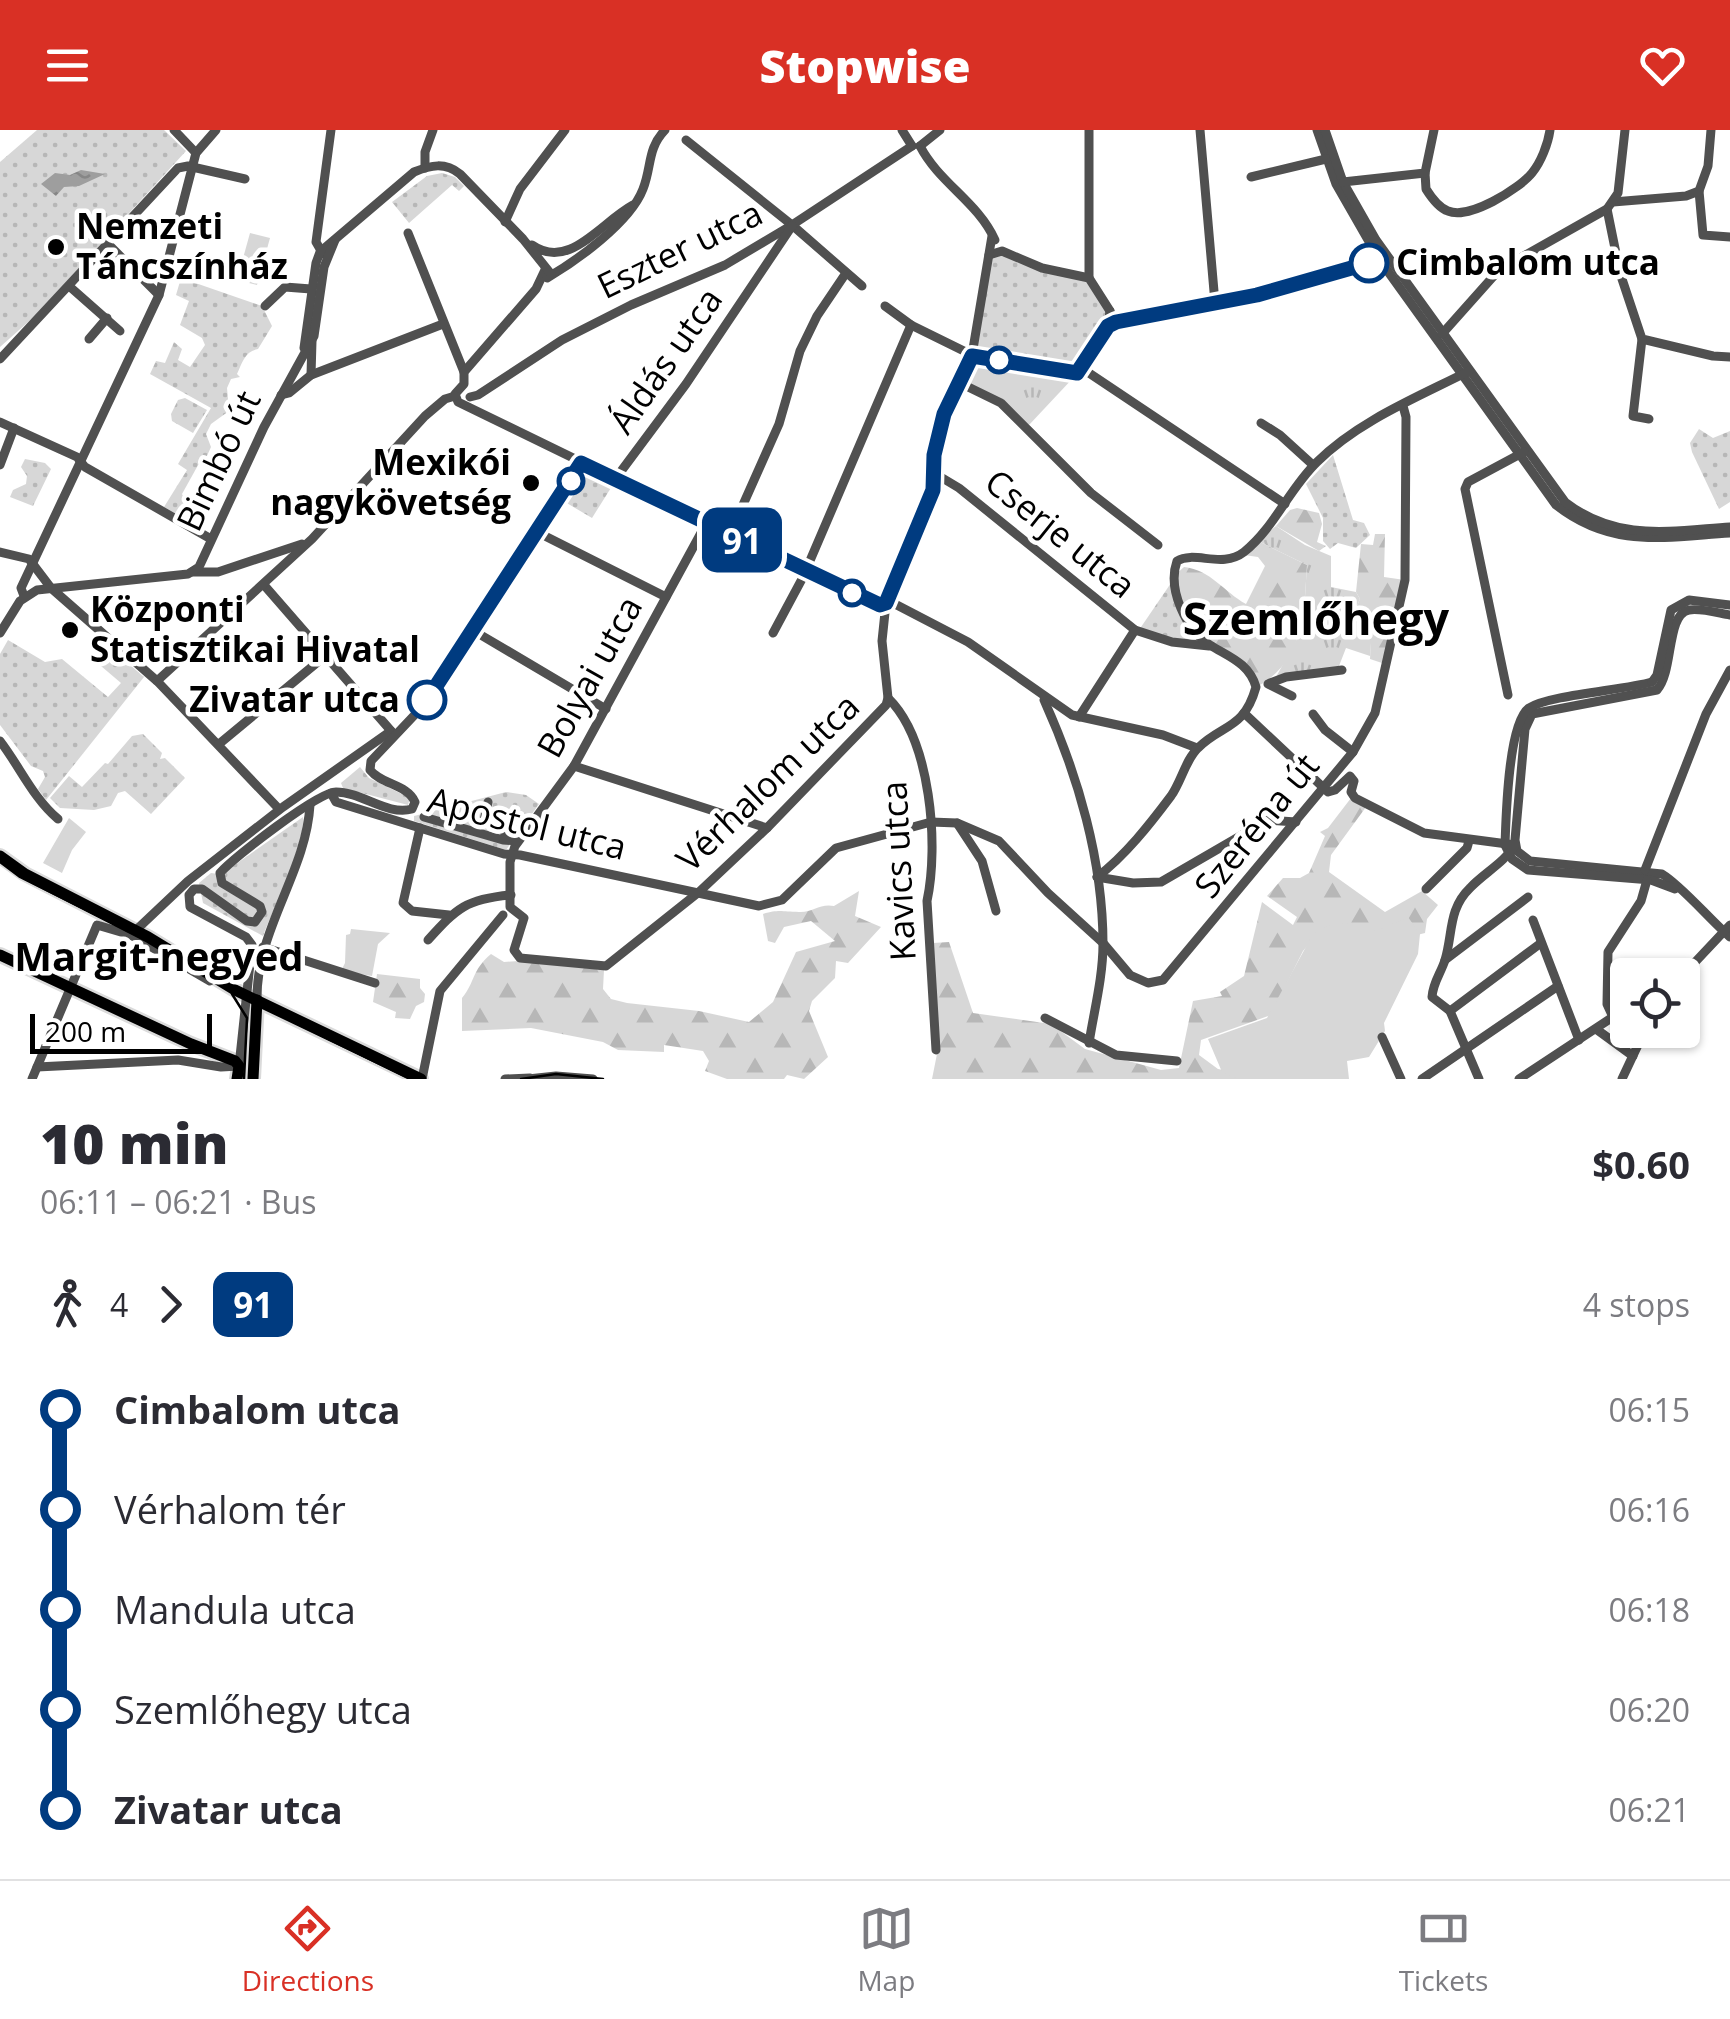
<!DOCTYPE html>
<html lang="en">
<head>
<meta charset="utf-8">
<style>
	:root { --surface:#fff; --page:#f7f7f7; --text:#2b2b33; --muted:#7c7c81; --line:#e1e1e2; --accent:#d93025 }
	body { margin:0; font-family:"Open Sans",sans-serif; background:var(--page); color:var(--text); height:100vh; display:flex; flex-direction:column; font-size:38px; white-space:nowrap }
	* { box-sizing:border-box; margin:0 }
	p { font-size:32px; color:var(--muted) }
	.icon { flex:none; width:55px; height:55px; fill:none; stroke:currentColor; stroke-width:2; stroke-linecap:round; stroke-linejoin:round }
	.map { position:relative; height:949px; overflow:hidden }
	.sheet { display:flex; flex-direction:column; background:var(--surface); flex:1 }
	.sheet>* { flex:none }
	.badge { padding:0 20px; border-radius:15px; font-size:35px; line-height:65px }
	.tools { position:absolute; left:1610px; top:828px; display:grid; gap:20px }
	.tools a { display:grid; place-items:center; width:90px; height:90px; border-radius:10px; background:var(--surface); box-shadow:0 2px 8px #0004; font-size:50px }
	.scale { position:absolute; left:30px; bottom:25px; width:182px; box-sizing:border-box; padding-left:10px; border:5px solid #000; border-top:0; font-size:28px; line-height:35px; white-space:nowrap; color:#000; -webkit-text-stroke:8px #fff; paint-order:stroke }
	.map>.badge { position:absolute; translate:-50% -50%; box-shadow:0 0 0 5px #fff }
	.legs { display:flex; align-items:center; gap:15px; height:110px; padding:0 40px; font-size:32px }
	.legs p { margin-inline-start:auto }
	.headline { display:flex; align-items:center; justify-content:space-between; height:170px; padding:0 40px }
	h1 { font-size:55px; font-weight:800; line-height:75px }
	ul { padding:0 40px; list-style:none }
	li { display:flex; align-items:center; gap:35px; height:100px; font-size:38px }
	li i { display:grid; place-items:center; width:15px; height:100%; margin:0 12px; background:currentColor }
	li i::after { content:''; width:25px; height:25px; margin:-12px; border:8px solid; border-radius:50%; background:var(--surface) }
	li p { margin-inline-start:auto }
	li:first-child i { background:linear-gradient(#0000 50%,currentColor 0) }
	li:last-child i { background:linear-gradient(currentColor 50%,#0000 0) }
	header { display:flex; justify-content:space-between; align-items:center; height:130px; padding:0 40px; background:var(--accent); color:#fff; font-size:45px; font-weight:800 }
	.menu { display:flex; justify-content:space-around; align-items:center; height:140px; border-top:2px solid var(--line); background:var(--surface); font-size:28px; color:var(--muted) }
	.menu a { display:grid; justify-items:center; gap:5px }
	.menu .on { color:var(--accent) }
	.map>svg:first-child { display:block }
	.grass { fill:url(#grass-tufts) }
	.forest { fill:url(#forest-firs) }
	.park { fill:url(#park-dots) }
	.garden { fill:#d7d7d7 }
	.water { fill:url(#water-ripples) }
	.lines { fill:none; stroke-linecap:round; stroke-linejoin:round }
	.major-casing { stroke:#dbdbdb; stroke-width:16 }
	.minor { stroke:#505050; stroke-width:9 }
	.major { stroke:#000; stroke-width:11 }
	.tram { stroke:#000; stroke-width:2.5 }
	.line-1-casing { stroke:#fff; stroke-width:22 }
	.line-1 { stroke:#003b80; stroke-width:15 }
	.poi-dot { fill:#000; stroke:#fff; stroke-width:4 }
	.stop-1-dot { fill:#fff; stroke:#003b80; stroke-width:5 }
	.labels { text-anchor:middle; stroke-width:9; stroke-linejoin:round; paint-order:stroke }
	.poi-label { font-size:35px; font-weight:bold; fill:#000; stroke:#fff; text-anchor:start }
	.street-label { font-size:35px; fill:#000; stroke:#fff }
	.stop-label { font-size:35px; font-weight:bold; fill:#000; stroke:#fff; text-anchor:start }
	.quarter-label { font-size:40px; font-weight:bold; fill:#000; stroke:#fff }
	.district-label { font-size:45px; font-weight:bold; fill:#000; stroke:#fff }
</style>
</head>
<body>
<header><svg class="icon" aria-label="menu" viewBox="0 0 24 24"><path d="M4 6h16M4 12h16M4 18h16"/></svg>Stopwise<svg class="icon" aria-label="heart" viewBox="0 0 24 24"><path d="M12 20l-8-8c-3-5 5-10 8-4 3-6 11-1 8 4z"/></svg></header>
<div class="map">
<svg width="1730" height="949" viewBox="0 0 1730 949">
	<defs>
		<pattern id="grass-tufts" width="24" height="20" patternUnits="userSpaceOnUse" patternTransform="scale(2.5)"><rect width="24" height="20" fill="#d7d7d7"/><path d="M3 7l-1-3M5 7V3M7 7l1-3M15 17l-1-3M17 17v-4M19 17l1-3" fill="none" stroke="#b7b7b7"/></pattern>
		<pattern id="forest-firs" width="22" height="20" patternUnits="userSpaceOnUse" patternTransform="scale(2.5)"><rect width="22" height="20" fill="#d7d7d7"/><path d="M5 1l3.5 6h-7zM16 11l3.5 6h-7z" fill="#b7b7b7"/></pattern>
		<pattern id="park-dots" width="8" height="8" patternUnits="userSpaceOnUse" patternTransform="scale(2.5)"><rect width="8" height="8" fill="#d7d7d7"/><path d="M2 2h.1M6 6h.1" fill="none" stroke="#b7b7b7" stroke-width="1.8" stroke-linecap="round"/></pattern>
		<pattern id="water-ripples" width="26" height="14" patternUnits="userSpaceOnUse" patternTransform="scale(2.5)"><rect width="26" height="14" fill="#9e9e9e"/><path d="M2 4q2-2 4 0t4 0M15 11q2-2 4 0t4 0" fill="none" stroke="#868686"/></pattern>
	</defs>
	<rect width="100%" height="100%" fill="#fff"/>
	<g class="grass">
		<polygon points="978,233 1074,247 1029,295 1002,270 969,255"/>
		<polygon points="1276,396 1305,415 1331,426 1331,457 1356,462 1360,469 1354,483 1327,496 1373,486 1370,526 1346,518 1339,536 1276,547 1303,498 1307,435 1258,411"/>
	</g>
	<g class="forest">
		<polygon points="1297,378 1319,383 1322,394 1317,412 1326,416 1319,421 1276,396 1290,380"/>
		<path d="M 1375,404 L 1385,404 L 1384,447 L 1405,450 L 1388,535 L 1370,529 L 1372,486 L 1368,486 L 1358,500 L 1326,496 L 1333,488 C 1349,490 1354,483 1360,469 L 1356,462 L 1361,414 L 1373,415 Z"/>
		<path d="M 1258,411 L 1307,435 C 1304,482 1304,533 1256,557 L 1254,550 L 1210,516 L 1189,492 L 1174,446 L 1184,437 C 1211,440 1224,462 1246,474 L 1265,436 L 1258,427 L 1244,425 Z"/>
		<polygon points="1351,668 1366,677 1331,725 1329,742 1385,782 1422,761 1438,775 1427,789 1425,803 1417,805 1314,808 1303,821 1271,885 1201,910 1199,925 1218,939 1252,945 1251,949 932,949 938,919 933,813 949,812 973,883 1051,894 1085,919 1161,940 1179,938 1193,871 1222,866 1220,862 1244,846 1262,772 1293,795 1297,787 1267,766 1283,748 1300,748 1309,743 1325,706 1320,702 1328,698"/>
		<path d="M 859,761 L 855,786 L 881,797 L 848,833 L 836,831 L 835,848 L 812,871 L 809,881 L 828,927 L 804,949 L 787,945 L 784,949 L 727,949 L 705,941 L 709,931 L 703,921 L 664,915 L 664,922 L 618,920 L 603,912 L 531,898 L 462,901 L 462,868 C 476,851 471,841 491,824 L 504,832 L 519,831 L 604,840 L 603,859 L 611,869 L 627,873 L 699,881 L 749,892 L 773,872 L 796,822 L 835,811 L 811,791 L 784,797 L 775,813 L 768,811 L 763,784 C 780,779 782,782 799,782 C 812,783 820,773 834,776 Z"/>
		<polygon points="377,844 420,849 420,858 425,864 424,872 416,876 410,889 395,888 396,882 373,872"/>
	</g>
	<g class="park">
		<polygon points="37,0 164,0 186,21 36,185 0,217 0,32"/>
		<polygon points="442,43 455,47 464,56 459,61 452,55 409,93 392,72 427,46"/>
		<polygon points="996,122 1089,148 1108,176 1108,196 1077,243 972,225 989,125"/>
		<path d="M 181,148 L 262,176 L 272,196 L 258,219 C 245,221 242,233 237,244 L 240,247 L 231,249 L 227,258 L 229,281 L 211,294 L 206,304 L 211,317 L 206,328 L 202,328 L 182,364 L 188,377 L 182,387 L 164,377 L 187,340 L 178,334 L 211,278 L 150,244 L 156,231 L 165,233 L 174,212 L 182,219 L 178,230 L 190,237 L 205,215 L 202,208 L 180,195 L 189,171 L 176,165 Z"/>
		<polygon points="185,268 207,280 193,303 172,291 171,284 178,270"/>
		<polygon points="1699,299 1713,308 1730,301 1730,372 1719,379 1692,322 1690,313"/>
		<polygon points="1333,325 1353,390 1364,393 1370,405 1356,418 1338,413 1330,419 1323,411 1323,388 1306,354"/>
		<polygon points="25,329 45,333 51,339 33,376 10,367 13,360 26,354 27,346 21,337"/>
		<polygon points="586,340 614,353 592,388 565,372"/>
		<polygon points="1171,453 1200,513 1163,508 1139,500"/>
		<polygon points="8,510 45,532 62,529 108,567 121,553 88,525 101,510 144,547 46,670 38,659 45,647 43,641 31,636 0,595 0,524"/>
		<polygon points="143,604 162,623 160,629 165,628 185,648 151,684 125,661 118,663 111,676 94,680 60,678 50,668 69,646 82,657 105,633 108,634 132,606"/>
		<polygon points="360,637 369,648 410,668 408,675 343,658 341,653"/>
		<polygon points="506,662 526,665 539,674 506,720 414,691 414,686 418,685"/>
		<path d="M 303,687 C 306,711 273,780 263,806 L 203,773 L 199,753 L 211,743 L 225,745 L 226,741 Z"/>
	</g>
	<g class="garden">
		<polygon points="250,103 270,108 257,155 237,150"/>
		<polygon points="69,688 86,702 72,720 62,743 43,733"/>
		<path d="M 1408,787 L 1420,804 L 1418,824 L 1384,893 L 1385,901 L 1369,927 L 1347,931 L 1349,949 L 1239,949 L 1222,942 L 1208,909 L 1267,888 L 1313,804 C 1335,788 1353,792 1377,801 Z"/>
		<polygon points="351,799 390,803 378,814 372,846 341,841 345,833 346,805 350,804"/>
	</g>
	<polygon class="water" points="81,40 105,44 79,56 64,57 56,66 41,54 55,43 70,45"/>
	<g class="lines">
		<defs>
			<g id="major">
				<polyline points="0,726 25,744 148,807 235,860 421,949"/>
				<polyline points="0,825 191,914 235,931 239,936 237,949"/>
				<polyline points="253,949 257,870"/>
			</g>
		</defs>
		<use href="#major" class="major-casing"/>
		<g class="minor">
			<polyline points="174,0 196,23"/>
			<polyline points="902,0 912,16"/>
			<polyline points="1089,0 1089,148"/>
			<polyline points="1200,0 1215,173"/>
			<path d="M 1317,0 L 1336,54 L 1379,129 L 1556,375 C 1612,419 1664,407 1730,403"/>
			<path d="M 1325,0 L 1343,52 L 1376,110 L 1565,372 C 1617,412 1669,401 1730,397"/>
			<polyline points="686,10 792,95 862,156"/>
			<path d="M 920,16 C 939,53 978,72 995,110"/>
			<polyline points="920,16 940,0"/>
			<polyline points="425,38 425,22 433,0"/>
			<path d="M 1425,43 L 1426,59 C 1431,67 1439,78 1448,81 C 1469,90 1519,59 1532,43 C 1541,32 1548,14 1550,0"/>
			<polyline points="1251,47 1326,29"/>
			<polyline points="1343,52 1425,43 1434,0"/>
			<polyline points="1699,61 1703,105 1730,107"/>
			<polyline points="1613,72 1686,66 1699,61 1708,36 1711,0"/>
			<polyline points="1607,79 1620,143 1642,209 1713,226 1730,227"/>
			<polyline points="505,92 520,59 565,0"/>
			<polyline points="408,103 464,242"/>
			<polyline points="108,114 159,165"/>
			<path d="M 532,115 C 569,141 600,93 633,75"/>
			<polyline points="323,124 316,112 331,0"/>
			<polyline points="989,125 1002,121 1042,138 1089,148 1110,181"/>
			<polyline points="545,140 536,159 464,242 464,254 455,264 458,272 871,473 878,476 893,473 968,512 1072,585 1163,605 1197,618"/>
			<path d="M 547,148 C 576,131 630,93 643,59 C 652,36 647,19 665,0"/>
			<polyline points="69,156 120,201"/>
			<polyline points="265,176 285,157 311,159"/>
			<polyline points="885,176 911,195 972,225 1077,243 1108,196 1110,181"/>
			<polyline points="1108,196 1127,189 1257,165 1381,128"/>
			<polyline points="1442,204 1499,140 1607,79 1618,63 1625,0"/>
			<polyline points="89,209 107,188"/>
			<polyline points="1642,209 1633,286 1649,289"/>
			<path d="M 304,218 L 316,133 L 320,122 L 414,42 C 431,35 445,32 460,44 L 523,109 L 551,144"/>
			<polyline points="0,229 178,38 188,36 245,49"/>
			<polyline points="1083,239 1285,374"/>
			<polyline points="311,245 312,211"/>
			<polyline points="960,253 1001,273 1091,363 1158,415"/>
			<polyline points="281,265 289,263 311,245 443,194"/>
			<polyline points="470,267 478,265 562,210 631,175 725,135 792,95 912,16"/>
			<polyline points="0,292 77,327 85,337 211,409"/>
			<polyline points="1261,293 1280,305 1313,335"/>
			<polyline points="0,335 14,298"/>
			<polyline points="934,343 959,358 1135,500 1172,512 1209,516"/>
			<polyline points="616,348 686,254 792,96"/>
			<polyline points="707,392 574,636 515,716 510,732 510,777 524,788 514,820 520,828 606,836 699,762 767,698 886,575 888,568 882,511 886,473 933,360 936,306 944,284 972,225 992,106"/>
			<polyline points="537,402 666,467"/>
			<polyline points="730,404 779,294 800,221 817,186 846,143"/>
			<polyline points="0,422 29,429 51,458 157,551 279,679"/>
			<polyline points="192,442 218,442 302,414"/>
			<polyline points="264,455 392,602"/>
			<polyline points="24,466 21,458 159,165 196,23 216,0"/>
			<path d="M 1730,485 C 1718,483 1701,478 1689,480 C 1666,484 1674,541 1657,560 L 1532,584 L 1525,599 L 1515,710 L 1517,721 L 1530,731 L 1662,744 C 1682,756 1710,790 1730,807"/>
			<polyline points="474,501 606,579"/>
			<polyline points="0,503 20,471 37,460 188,444 199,437 264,297 314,206 324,137 335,110"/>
			<polyline points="773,503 803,447 911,195"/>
			<polyline points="157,551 312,409 425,286 445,269 455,266"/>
			<path d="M 1652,552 C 1624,560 1549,565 1529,578 C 1508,593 1506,688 1505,715 L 1512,729 L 1528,740 L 1651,750 L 1675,759"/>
			<polyline points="1652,552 1657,545 1671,480 1689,470 1730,475"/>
			<polyline points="1270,553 1286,547 1342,540"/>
			<polyline points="1268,554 1292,566"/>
			<polyline points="1508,565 1465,359 1468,352 1524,322"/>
			<path d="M 888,568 C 931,610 939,715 927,771 L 936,920"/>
			<path d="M 1044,570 C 1078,645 1103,731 1103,814 C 1103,847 1094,881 1089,913"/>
			<path d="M 1244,583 L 1328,662 L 1335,660 L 1350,646 L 1354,651 L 1351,662 L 1355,668 L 1424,703 L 1515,715 C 1504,733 1484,743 1470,758 C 1448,779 1453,804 1445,830 C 1441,843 1433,852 1432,867 L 1450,881 L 1479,949"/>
			<polyline points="1313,584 1325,600 1353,622"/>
			<polyline points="1079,587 1135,500"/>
			<path d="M 0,611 C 20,637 33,668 58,689"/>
			<polyline points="219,614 325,526"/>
			<polyline points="574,636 767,698"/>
			<polyline points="331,663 336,672 504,724 520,725 759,776 782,770 836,718 931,692 957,693 999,711 1048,763 1103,813 1130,845 1148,853 1163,850 1353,622 1375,583 1405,450 1406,287 1403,276"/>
			<polyline points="488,672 484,691 503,700 508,709"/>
			<polyline points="424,687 503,710 518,711"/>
			<polyline points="957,693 982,731 996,781"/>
			<polyline points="420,698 403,773 412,781 449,785"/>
			<polyline points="1645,740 1706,584 1730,540"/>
			<path d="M 1097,747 C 1125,726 1150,694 1171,666 C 1181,652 1186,629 1198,618 C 1222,594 1244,600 1256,557 C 1249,533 1229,527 1210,515 C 1186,500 1167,459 1177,431 C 1195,420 1222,439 1244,422 C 1275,397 1289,359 1317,332 C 1358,291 1418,267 1469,241"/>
			<polyline points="1097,747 1133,753 1161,752 1268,690 1296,692"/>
			<polyline points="1426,759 1467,718 1469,711"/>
			<polyline points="1533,790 1579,910"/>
			<polyline points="134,802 188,751 283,677 391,601"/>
			<path d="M 428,810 C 457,778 466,769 511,765"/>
			<polyline points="263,817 375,853"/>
			<polyline points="1445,830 1528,767"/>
			<polyline points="1673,845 1688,835"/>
			<polyline points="1682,846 1730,795"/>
			<path d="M 257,870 C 256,799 306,743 310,675"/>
			<polyline points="1450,881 1541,813"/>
			<polyline points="1613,887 1607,874 1608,822 1641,771 1647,750"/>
			<polyline points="1045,888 1116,925 1177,931"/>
			<polyline points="1596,899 1633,926"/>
			<polyline points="1382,907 1401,949"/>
			<path d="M 37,937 L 178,930 L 221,937 L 239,936 L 252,815 L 246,807 L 190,777 L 189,765 L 194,759 L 202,759 L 247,791 L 255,792 L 262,782 L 260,776 L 222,753 L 220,743 C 234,727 318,662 336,662 C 362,662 387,686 412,679 L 415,672 C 407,654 382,655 370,640 L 371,631 L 424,575 L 581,333"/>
			<polyline points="32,949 97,795 131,805 210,851"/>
			<polyline points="422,949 440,861 503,785"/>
			<polyline points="505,949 530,948"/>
			<polyline points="528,949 556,946 593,949"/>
			<polyline points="1422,949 1558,856"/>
			<polyline points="1519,949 1628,877"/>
			<polyline points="1622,949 1645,900"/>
		</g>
		<use href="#major" class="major"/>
		<g class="tram">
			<polyline points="0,732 20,747 146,810 247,869 410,949"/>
			<polyline points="232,864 247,888 244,949"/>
			<polyline points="521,949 556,944 603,949"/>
		</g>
	</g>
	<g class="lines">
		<defs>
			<polyline id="line-1" points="427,570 581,333 880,475 886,473 933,360 934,325 944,284 972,226 1077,243 1108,196 1116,192 1257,165 1369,133"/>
		</defs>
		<use href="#line-1" class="line-1-casing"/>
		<use href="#line-1" class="line-1"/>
	</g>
	<g class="poi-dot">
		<circle cx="56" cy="117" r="10"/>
		<circle cx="531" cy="353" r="10"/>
		<circle cx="70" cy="500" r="10"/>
	</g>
	<g class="stop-1-dot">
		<circle cx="1369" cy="133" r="18"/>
		<circle cx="999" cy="230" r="12"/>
		<circle cx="571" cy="351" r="12"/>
		<circle cx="852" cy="463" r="12"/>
		<circle cx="427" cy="570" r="18"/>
	</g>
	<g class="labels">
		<g class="poi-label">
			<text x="76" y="109">Nemzeti<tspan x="76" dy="40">Táncszínház</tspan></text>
			<text x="511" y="345" text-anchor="end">Mexikói<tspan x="511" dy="40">nagykövetség</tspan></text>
			<text x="90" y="492">Központi<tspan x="90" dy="40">Statisztikai Hivatal</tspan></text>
		</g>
		<g class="street-label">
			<text transform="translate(680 120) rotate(-26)" y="12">Eszter utca</text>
			<text transform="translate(666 231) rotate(-55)" y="12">Áldás utca</text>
			<text transform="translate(219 331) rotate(-65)" y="12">Bimbó út</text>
			<text transform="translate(1060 404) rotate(39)" y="12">Cserje utca</text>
			<text transform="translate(590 547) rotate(-61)" y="12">Bolyai utca</text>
			<text transform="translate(768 653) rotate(-44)" y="12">Vérhalom utca</text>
			<text transform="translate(527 694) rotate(14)" y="12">Apostol utca</text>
			<text transform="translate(1257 696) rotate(-51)" y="12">Szeréna út</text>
			<text transform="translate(899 741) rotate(-93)" y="12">Kavics utca</text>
		</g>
		<g class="stop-label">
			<text x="1396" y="145">Cimbalom utca</text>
			<text x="400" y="582" text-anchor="end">Zivatar utca</text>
		</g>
		<g class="quarter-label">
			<text x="159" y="841">Margit-negyed</text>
		</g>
		<g class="district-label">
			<text x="1316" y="505">Szemlőhegy</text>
		</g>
	</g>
</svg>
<div class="tools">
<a><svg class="icon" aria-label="locate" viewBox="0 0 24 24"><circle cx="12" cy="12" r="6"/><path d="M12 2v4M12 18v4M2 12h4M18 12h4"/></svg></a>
</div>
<div class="scale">200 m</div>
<b class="badge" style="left:742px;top:410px;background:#003b80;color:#fff">91</b>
</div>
<section class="sheet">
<div class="headline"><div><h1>10 min</h1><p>06:11 – 06:21 · Bus</p></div><b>$0.60</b></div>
<div class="legs"><svg class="icon" aria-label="walk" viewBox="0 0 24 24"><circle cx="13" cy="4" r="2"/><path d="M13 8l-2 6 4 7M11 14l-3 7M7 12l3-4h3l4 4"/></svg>4<svg class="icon" aria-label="forward" viewBox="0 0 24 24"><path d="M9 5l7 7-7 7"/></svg><b class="badge" style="background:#003b80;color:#fff">91</b><p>4 stops</p></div>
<ul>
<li><i style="color:#003b80"></i><b>Cimbalom utca</b><p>06:15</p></li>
<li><i style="color:#003b80"></i><span>Vérhalom tér</span><p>06:16</p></li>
<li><i style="color:#003b80"></i><span>Mandula utca</span><p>06:18</p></li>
<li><i style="color:#003b80"></i><span>Szemlőhegy utca</span><p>06:20</p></li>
<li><i style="color:#003b80"></i><b>Zivatar utca</b><p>06:21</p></li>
</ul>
</section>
<nav class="menu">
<a class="on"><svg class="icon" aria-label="directions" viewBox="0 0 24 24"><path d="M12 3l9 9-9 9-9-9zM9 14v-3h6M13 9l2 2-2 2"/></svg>Directions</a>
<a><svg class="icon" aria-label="map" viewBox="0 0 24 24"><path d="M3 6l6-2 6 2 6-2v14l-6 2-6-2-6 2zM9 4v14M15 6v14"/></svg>Map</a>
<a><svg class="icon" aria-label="tickets" viewBox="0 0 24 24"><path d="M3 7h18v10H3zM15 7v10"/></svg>Tickets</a>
</nav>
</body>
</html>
